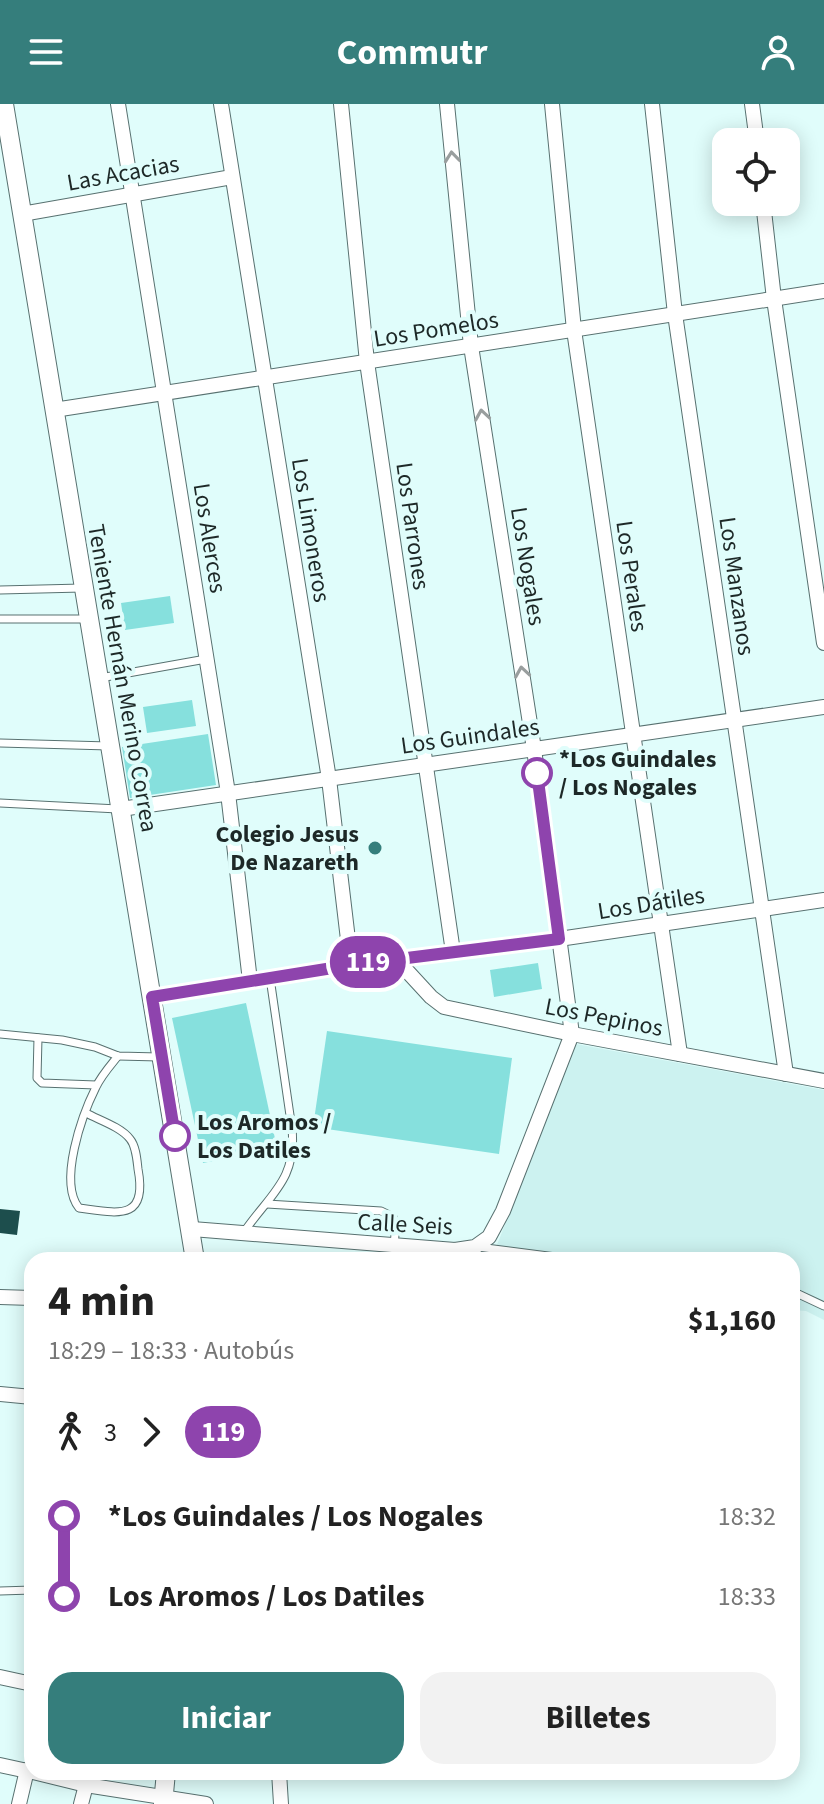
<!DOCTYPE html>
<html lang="es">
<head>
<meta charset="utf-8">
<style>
	:root { --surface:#fff; --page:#f2f2f2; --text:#222; --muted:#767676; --accent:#357e7c }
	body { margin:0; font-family:"Source Sans 3",sans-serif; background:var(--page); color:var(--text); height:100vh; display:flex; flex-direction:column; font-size:30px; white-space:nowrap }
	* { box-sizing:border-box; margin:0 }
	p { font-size:26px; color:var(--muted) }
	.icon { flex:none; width:44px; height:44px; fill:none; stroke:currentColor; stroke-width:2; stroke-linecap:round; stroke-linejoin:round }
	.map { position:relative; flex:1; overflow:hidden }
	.sheet { position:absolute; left:24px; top:1148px; width:776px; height:528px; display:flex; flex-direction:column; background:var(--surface); border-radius:24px; box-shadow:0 4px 20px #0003 }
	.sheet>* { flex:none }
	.badge { padding:0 16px; border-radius:26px; font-size:28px; line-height:52px }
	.tools { position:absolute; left:712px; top:24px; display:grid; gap:16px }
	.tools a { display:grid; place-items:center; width:88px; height:88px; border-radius:16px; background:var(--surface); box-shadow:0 4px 20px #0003; font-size:40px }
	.map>.badge { position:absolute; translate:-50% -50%; box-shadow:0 0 0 4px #fff }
	.legs { display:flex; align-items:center; gap:12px; height:88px; padding:0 24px; font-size:26px }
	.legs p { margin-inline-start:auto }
	.headline { display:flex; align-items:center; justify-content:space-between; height:136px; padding:0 24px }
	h1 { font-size:44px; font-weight:700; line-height:60px }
	.primary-button { display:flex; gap:16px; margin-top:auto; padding:16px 24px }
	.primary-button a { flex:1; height:92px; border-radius:24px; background:var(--accent); color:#fff; font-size:32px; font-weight:700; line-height:92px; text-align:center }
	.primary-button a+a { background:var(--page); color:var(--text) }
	ul { padding:0 24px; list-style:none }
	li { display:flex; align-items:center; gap:28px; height:80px; font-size:30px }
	li i { display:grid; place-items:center; width:12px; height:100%; margin:0 10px; background:currentColor }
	li i::after { content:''; width:20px; height:20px; margin:-10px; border:6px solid; border-radius:50%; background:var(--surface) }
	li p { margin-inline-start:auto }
	li:first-child i { background:linear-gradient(#0000 50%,currentColor 0) }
	li:last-child i { background:linear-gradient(currentColor 50%,#0000 0) }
	header { display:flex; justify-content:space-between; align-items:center; height:104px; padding:0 24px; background:var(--accent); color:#fff; font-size:36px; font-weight:700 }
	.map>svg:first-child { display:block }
	.built { fill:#ccf2f0 }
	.green { fill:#86e0dd }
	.building { fill:#1d4e4d }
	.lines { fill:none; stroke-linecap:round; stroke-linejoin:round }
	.service-casing { stroke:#587170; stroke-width:9 }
	.minor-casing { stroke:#587170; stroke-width:16 }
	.tertiary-casing { stroke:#587170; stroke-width:20 }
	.service { stroke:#fff; stroke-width:7 }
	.minor { stroke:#fff; stroke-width:14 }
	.tertiary { stroke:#fff; stroke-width:18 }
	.oneway { stroke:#999e9e }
	.line-1-casing { stroke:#fff; stroke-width:18 }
	.line-1 { stroke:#8e44ad; stroke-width:12 }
	.stop-1-dot { fill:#fff; stroke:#8e44ad; stroke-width:4 }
	.poi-dot { fill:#357e7c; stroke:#e0fdfb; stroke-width:3 }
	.labels { text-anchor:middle; stroke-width:8; stroke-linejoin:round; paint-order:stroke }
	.street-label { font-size:24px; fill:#1d2827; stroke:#e0fdfb }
	.stop-label { font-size:24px; font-weight:bold; fill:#1d2827; stroke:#e0fdfb; text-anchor:start }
	.poi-label { font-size:24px; font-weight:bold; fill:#1d2827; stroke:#e0fdfb; text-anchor:end }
</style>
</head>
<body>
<header><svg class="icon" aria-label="menu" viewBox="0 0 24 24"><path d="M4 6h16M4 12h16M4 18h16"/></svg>Commutr<svg class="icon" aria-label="person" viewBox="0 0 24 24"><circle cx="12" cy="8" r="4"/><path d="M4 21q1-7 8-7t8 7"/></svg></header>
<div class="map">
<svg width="824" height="1700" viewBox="0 0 824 1700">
	<rect width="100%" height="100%" fill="#e0fdfb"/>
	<polygon class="built" points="576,940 824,986 824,1216 806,1207 792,1206 792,1156 491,1156"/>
	<g class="green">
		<polygon points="170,492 174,519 125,526 121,499"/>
		<polygon points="192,596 196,622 147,629 143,603"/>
		<polygon points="208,630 216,681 130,694 122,643"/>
		<polygon points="538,859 542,885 494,893 490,866"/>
		<polygon points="246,899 277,1044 203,1059 172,914"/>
		<polygon points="327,927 512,954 499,1050 313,1023"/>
	</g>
	<polygon class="building" points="0,1105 20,1107 17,1131 0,1129"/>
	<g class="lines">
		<defs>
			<g id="service">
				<polyline points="0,486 82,484"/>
				<polyline points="0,515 88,515"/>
				<polyline points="100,574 206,555"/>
				<polyline points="0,639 109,642"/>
				<polyline points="0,699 118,705"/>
				<polyline points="0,930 62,936 95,943 118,952 159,953"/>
				<polyline points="38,934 37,974 42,979 96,981"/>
				<path d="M 86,1009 C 99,1016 121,1023 130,1035 C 136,1042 137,1056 138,1065 C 148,1118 117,1109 79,1104 C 58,1078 82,1011 96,983 C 101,972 110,962 118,952"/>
				<polyline points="267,1100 381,1107 393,1113 396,1122 394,1140"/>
				<path d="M 244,1128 C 270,1090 297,1076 292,1025 L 270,874"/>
				<polyline points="478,1143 579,1156"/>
				<polyline points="792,1187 824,1202"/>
				<polyline points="0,1487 32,1486"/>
			</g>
			<g id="minor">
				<polyline points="118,0 228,689 250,877"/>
				<polyline points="221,0 329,675 351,861"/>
				<polyline points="341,0 367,258 453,848"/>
				<polyline points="552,0 574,226 680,950"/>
				<polyline points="652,0 675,210 786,970"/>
				<polyline points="752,0 757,38"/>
				<polyline points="763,98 774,195 824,539"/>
				<polyline points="22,110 232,73"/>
				<polyline points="54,306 824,187"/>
				<polyline points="121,705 824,603"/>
				<polyline points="396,855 431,893 444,903 572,930 824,977"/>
				<polyline points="152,893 351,861 559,835 824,796"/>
				<polyline points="192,1125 455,1146 475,1143 489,1133 503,1107 572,930 534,645 471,242 447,0"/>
				<polyline points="0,1193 32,1194"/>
				<polyline points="0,1290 32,1293"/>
				<polyline points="0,1573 32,1580"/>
				<polyline points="0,1661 32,1668"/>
				<polyline points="33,1668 86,1681 206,1700"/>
				<polyline points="279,1668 281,1700"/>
				<polyline points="19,1700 27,1666"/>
				<polyline points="81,1700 86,1681"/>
			</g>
			<g id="tertiary">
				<polyline points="4,0 195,1156"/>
				<polyline points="163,1700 166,1668"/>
			</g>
		</defs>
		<use href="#service" class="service-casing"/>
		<use href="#minor" class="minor-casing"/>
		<use href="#tertiary" class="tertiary-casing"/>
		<use href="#service" class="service"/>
		<use href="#minor" class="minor"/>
		<use href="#tertiary" class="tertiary"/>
	</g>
	<defs><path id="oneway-chevron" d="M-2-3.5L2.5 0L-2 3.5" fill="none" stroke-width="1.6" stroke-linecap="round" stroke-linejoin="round" transform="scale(2)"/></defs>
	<g class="oneway">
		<use href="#oneway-chevron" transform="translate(452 53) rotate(-96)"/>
		<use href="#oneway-chevron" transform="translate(482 311) rotate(-99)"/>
		<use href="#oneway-chevron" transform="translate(522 568) rotate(-99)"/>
	</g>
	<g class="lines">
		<defs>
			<polyline id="line-1" points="175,1032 152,893 351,861 559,835 537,669"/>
		</defs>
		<use href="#line-1" class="line-1-casing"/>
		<use href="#line-1" class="line-1"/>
	</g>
	<g class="stop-1-dot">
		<circle cx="537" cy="669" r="14"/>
		<circle cx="175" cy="1032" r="14"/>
	</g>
	<circle class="poi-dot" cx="375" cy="744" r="8"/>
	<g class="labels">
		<g class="street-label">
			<text transform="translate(123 69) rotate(-10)" y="8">Las Acacias</text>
			<text transform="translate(436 225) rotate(-9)" y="8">Los Pomelos</text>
			<text transform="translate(413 422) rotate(82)" y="8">Los Parrones</text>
			<text transform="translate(311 426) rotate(81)" y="8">Los Limoneros</text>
			<text transform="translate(210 434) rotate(81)" y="8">Los Alerces</text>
			<text transform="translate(528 462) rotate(81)" y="8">Los Nogales</text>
			<text transform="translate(632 472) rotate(82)" y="8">Los Perales</text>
			<text transform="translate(737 482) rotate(82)" y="8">Los Manzanos</text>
			<text transform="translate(123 574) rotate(80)" y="8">Teniente Hernán Merino Correa</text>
			<text transform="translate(470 632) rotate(-8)" y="8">Los Guindales</text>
			<text transform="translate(651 799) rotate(-9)" y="8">Los Dátiles</text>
			<text transform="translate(604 913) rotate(11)" y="8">Los Pepinos</text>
			<text transform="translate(405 1120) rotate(3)" y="8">Calle Seis</text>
		</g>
		<g class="stop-label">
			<text x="559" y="663">*Los Guindales<tspan x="559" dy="28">/ Los Nogales</tspan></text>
			<text x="197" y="1026">Los Aromos /<tspan x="197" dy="28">Los Datiles</tspan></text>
		</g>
		<g class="poi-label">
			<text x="359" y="738">Colegio Jesus<tspan x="359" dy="28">De Nazareth</tspan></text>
		</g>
	</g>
</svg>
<div class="tools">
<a><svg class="icon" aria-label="locate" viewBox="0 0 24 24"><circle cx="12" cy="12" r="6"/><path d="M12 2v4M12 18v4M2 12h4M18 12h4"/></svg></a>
</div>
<b class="badge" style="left:368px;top:858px;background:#8e44ad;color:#fff">119</b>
<section class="sheet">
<div class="headline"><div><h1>4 min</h1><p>18:29 – 18:33 · Autobús</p></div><b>$1,160</b></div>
<div class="legs"><svg class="icon" aria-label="walk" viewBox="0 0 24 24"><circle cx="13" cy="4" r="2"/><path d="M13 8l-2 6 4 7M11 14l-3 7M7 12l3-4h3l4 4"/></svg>3<svg class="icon" aria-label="forward" viewBox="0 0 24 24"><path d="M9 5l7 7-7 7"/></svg><b class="badge" style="background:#8e44ad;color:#fff">119</b></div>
<ul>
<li><i style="color:#8e44ad"></i><b>*Los Guindales / Los Nogales</b><p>18:32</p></li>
<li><i style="color:#8e44ad"></i><b>Los Aromos / Los Datiles</b><p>18:33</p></li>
</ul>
<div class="primary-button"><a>Iniciar</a><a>Billetes</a></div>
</section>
</div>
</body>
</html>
